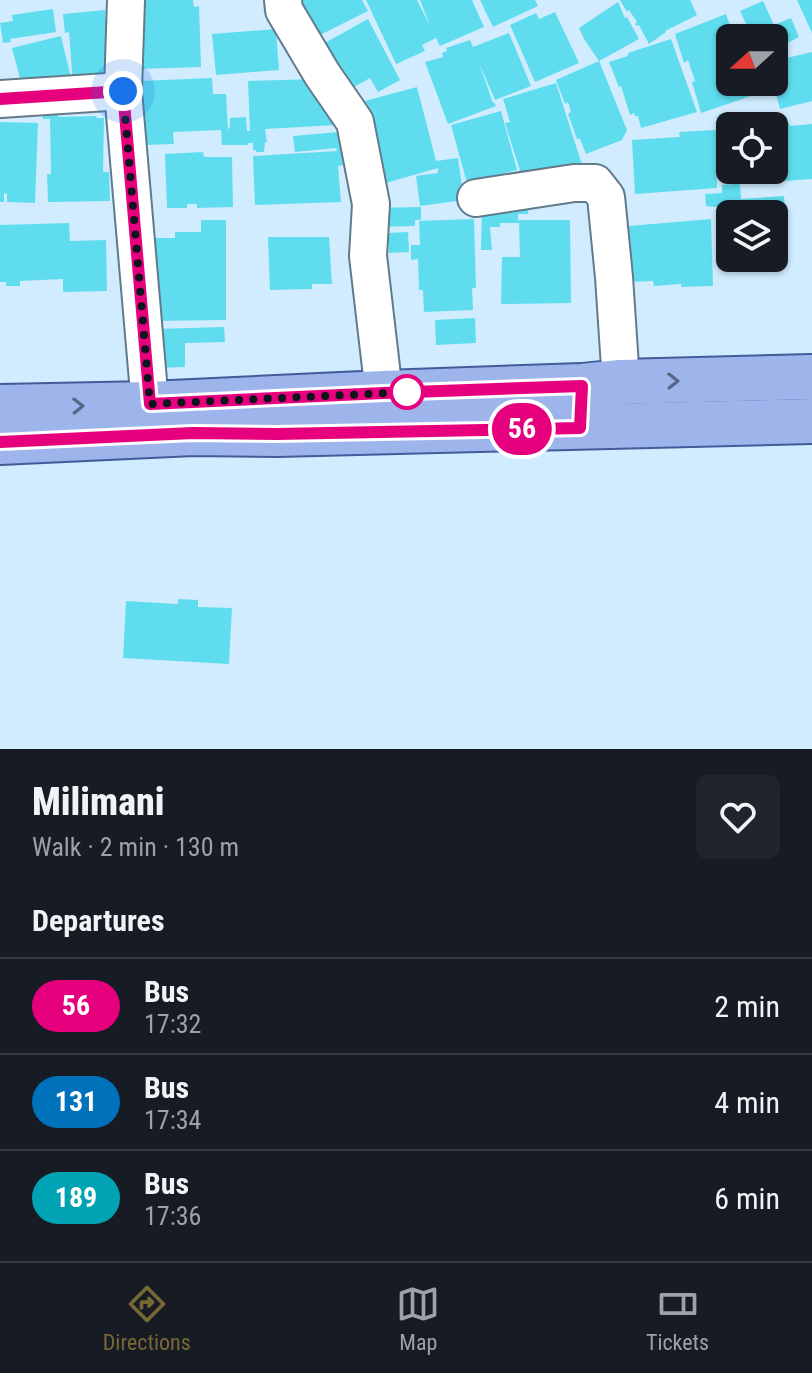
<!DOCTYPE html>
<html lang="en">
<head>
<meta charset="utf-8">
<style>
	:root { --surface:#171b24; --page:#20242c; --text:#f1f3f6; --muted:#9ea1a6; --line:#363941; --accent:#786836 }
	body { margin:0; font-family:"Roboto Condensed",sans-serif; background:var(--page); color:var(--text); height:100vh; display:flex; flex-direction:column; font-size:30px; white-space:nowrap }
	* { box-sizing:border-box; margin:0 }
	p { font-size:26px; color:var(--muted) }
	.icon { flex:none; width:44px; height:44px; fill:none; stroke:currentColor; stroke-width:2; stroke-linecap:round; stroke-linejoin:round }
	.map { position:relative; height:749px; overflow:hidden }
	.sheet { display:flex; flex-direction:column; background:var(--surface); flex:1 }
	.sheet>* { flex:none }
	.badge { padding:0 16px; border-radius:26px; font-size:28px; line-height:52px }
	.needle { width:52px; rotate:249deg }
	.fabs { position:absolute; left:716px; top:24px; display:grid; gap:16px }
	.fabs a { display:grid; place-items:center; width:72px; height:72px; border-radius:12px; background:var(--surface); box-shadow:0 2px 6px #0004; font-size:40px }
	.you { position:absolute; width:40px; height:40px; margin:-20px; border:6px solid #fff; border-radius:50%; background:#1a73e8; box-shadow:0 0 0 12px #1a73e833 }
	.map>.badge { position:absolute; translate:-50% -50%; box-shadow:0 0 0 4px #fff }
	h2 { padding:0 32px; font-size:30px; line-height:72px }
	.round { display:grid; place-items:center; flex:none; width:84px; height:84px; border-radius:12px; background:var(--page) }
	.headline { display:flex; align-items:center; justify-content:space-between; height:136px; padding:0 32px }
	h1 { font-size:38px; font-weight:800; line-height:60px }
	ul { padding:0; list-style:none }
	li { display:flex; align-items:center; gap:24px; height:96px; padding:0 32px; border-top:2px solid var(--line) }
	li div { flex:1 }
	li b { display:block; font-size:30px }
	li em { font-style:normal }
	li .badge { min-width:88px; font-weight:700; text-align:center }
	.tabs { display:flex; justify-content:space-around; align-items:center; height:112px; border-top:2px solid var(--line); background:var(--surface); font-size:22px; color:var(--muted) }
	.tabs a { display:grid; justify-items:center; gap:4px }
	.tabs .current { color:var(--accent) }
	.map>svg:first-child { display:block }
	.building { fill:#5fddee }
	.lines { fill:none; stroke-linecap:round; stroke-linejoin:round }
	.minor-casing { stroke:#627b8b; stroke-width:40 }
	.major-casing { stroke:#415c9b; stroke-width:48 }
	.minor { stroke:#fff; stroke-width:36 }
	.major { stroke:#9eb5ec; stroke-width:44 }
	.oneway { stroke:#556584 }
	.line-casing { stroke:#fff; stroke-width:18 }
	.line { stroke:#e6007e; stroke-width:12 }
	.walk { stroke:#0c151c; stroke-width:8; stroke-dasharray:0 14.4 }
	.stop-dot { fill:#fff; stroke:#e6007e; stroke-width:4 }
</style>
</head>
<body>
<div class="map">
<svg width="812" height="749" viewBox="0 0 812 749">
	<rect width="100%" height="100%" fill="#d0ecfe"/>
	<g class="building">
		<polygon points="135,0 193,0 194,7 199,6 201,67 137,69"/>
		<polygon points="293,0 362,0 368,11 306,42"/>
		<polygon points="366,0 417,0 430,26 420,0 472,0 484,27 440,46 436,38 422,45 425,51 396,64"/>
		<polygon points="480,0 535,0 538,6 493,27"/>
		<polygon points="620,0 690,0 697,15 665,31 666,32 649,44 639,25 637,26 635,24 637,22 629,10 627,12"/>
		<polygon points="797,0 812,0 812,33"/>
		<polygon points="763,1 774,25 791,18 799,37 774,50 774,38 753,38 740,11"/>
		<polygon points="618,2 625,18 627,17 639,39 599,61 584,39 579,28"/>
		<polygon points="53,9 56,32 10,39 11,42 3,43 0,23 13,21 12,15"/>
		<polygon points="105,10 110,76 73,85 69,32 65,33 63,14"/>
		<polygon points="555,12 579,63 535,82 510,25 536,13 539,19"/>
		<polygon points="726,14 734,38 730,38 730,82 749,82 754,95 701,113 692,82 695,81 688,60 684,63 675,34"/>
		<polygon points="368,19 400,80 378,92 370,78 340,95 314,49"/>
		<polygon points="276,29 279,70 216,75 212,34"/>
		<polygon points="509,33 531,86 495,100 479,63 493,103 494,102 496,106 448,124 425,62 443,57 442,53 447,51 446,48 470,40 473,47"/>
		<polygon points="61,36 71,78 23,90 12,48"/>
		<polygon points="671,39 697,112 641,128 638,116 635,116 634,113 630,115 621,86 619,87 609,62 628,56 628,53"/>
		<polygon points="812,52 812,101 780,109 773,82 774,79 777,79 774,65 783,62 782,59"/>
		<polygon points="599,61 627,130 622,140 586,154 580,139 577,139 568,114 571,112 568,102 565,104 556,80"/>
		<polygon points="212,78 213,94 226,94 228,130 230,126 230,118 246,117 247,131 250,131 248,81 319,79 320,107 335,106 336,125 265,129 267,142 265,142 264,152 256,152 256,150 253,150 253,143 248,143 248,145 222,145 221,130 173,132 174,144 145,145 140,81"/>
		<polygon points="556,83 585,174 527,193 505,123 510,122 503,99"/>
		<polygon points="417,87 436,161 458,158 464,200 420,206 416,176 438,173 438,168 386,183 382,166 376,167 374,138 365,101"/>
		<polygon points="42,102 57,102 58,117 96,116 97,118 104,118 103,172 109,172 110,201 48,202 47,174 51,174 50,119 43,119"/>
		<polygon points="501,111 517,170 467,183 451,125"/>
		<polygon points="732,113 733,126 730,126 730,130 720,131 719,114"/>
		<polygon points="0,122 38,123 35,203 7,202 7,194 4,193 4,202 0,202"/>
		<polygon points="789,123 790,126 812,124 812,179 740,184 741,199 784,196 786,225 774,226 774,214 736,214 735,204 725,205 724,208 706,206 705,194 722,193 722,185 735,184 734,170 774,170 774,124"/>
		<polygon points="716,130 717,188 635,194 632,140 680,137 679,132"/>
		<polygon points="350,131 348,173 344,173 344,165 338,166 341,202 255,205 253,156 337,151 336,148 295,152 293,136"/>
		<polygon points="203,152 204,157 232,157 233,207 197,208 197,204 187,204 187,208 167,208 165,154"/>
		<polygon points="529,205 528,214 518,214 518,220 570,220 571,303 501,304 502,257 520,257 519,223 500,223 500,227 490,227 492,250 481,250 482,207"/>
		<polygon points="421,207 421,220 415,220 415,226 375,227 375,208"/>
		<polygon points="474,219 476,288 472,288 473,310 424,312 423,290 419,290 418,259 411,260 411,245 420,245 419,221"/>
		<polygon points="711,219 713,286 681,287 681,284 654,286 653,281 630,282 626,228 629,226"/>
		<polygon points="201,220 226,220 226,320 149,321 149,238 175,238 175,232 201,232"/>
		<polygon points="69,223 70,241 106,240 107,291 63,292 63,279 20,281 20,286 6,286 6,282 0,282 0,225"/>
		<polygon points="408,232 409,252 389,253 388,233"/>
		<polygon points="268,237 329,237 332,284 312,284 312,289 270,290"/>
		<polygon points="475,318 476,343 436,345 435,320"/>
		<polygon points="224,327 225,342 185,343 185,367 155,368 154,329"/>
		<polygon points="178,599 198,600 198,607 232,608 229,664 123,658 126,601 178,604"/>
	</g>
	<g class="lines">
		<defs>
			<g id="minor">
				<polyline points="126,0 123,91 150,404 151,429"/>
				<polyline points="283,0 284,10 322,74 355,122 371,204 368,256 384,393"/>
				<polyline points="0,99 123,91"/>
				<polyline points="476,198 574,183 595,183 606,197 614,277 621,382"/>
			</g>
			<g id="major">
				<polyline points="0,407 150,404 384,393 582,386 621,382 812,377"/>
				<polyline points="0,442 193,433 277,434 812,421"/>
			</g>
		</defs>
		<use href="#minor" class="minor-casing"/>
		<use href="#major" class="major-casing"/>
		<use href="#minor" class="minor"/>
		<use href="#major" class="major"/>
	</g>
	<defs><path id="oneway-chevron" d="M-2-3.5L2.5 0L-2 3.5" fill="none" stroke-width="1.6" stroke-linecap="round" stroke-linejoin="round" transform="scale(2)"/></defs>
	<g class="oneway">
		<use href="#oneway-chevron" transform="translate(673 381) rotate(-1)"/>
		<use href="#oneway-chevron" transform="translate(78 406) rotate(-1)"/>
	</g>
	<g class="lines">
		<defs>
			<polyline id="line" points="0,99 123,91 150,404 384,393 582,386 580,428 277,434 193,433 0,442"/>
		</defs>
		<use href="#line" class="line-casing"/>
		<use href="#line" class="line"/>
		<polyline class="walk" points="123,91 150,404 412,392 407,392"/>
	</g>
	<circle class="stop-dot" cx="407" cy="392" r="16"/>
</svg>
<div class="fabs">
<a><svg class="needle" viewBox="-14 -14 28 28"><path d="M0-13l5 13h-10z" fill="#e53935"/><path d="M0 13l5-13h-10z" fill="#9ea1a6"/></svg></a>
<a><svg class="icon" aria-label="locate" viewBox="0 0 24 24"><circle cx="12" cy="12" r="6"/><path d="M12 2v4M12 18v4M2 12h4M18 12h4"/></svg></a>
<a><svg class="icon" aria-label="layers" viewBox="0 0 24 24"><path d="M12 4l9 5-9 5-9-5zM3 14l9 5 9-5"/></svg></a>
</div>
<div class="you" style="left:123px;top:91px"></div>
<b class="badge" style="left:522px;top:429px;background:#e6007e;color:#fff">56</b>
</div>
<section class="sheet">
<div class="headline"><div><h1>Milimani</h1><p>Walk · 2 min · 130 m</p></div><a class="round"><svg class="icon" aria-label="heart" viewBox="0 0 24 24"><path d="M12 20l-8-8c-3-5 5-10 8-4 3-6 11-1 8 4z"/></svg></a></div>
<h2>Departures</h2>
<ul>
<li><span class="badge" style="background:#e6007e;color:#fff">56</span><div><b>Bus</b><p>17:32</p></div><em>2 min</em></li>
<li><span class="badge" style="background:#0072bc;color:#fff">131</span><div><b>Bus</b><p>17:34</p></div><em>4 min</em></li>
<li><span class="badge" style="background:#00a3b4;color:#fff">189</span><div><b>Bus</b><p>17:36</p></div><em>6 min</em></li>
</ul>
</section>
<nav class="tabs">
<a class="current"><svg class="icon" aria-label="directions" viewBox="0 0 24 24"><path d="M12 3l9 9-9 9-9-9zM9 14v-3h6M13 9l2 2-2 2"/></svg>Directions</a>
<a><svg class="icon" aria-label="map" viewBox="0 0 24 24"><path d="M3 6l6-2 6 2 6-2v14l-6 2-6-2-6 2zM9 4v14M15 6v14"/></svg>Map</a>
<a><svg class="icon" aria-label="tickets" viewBox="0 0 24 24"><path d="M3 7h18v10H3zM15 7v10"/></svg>Tickets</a>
</nav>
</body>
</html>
